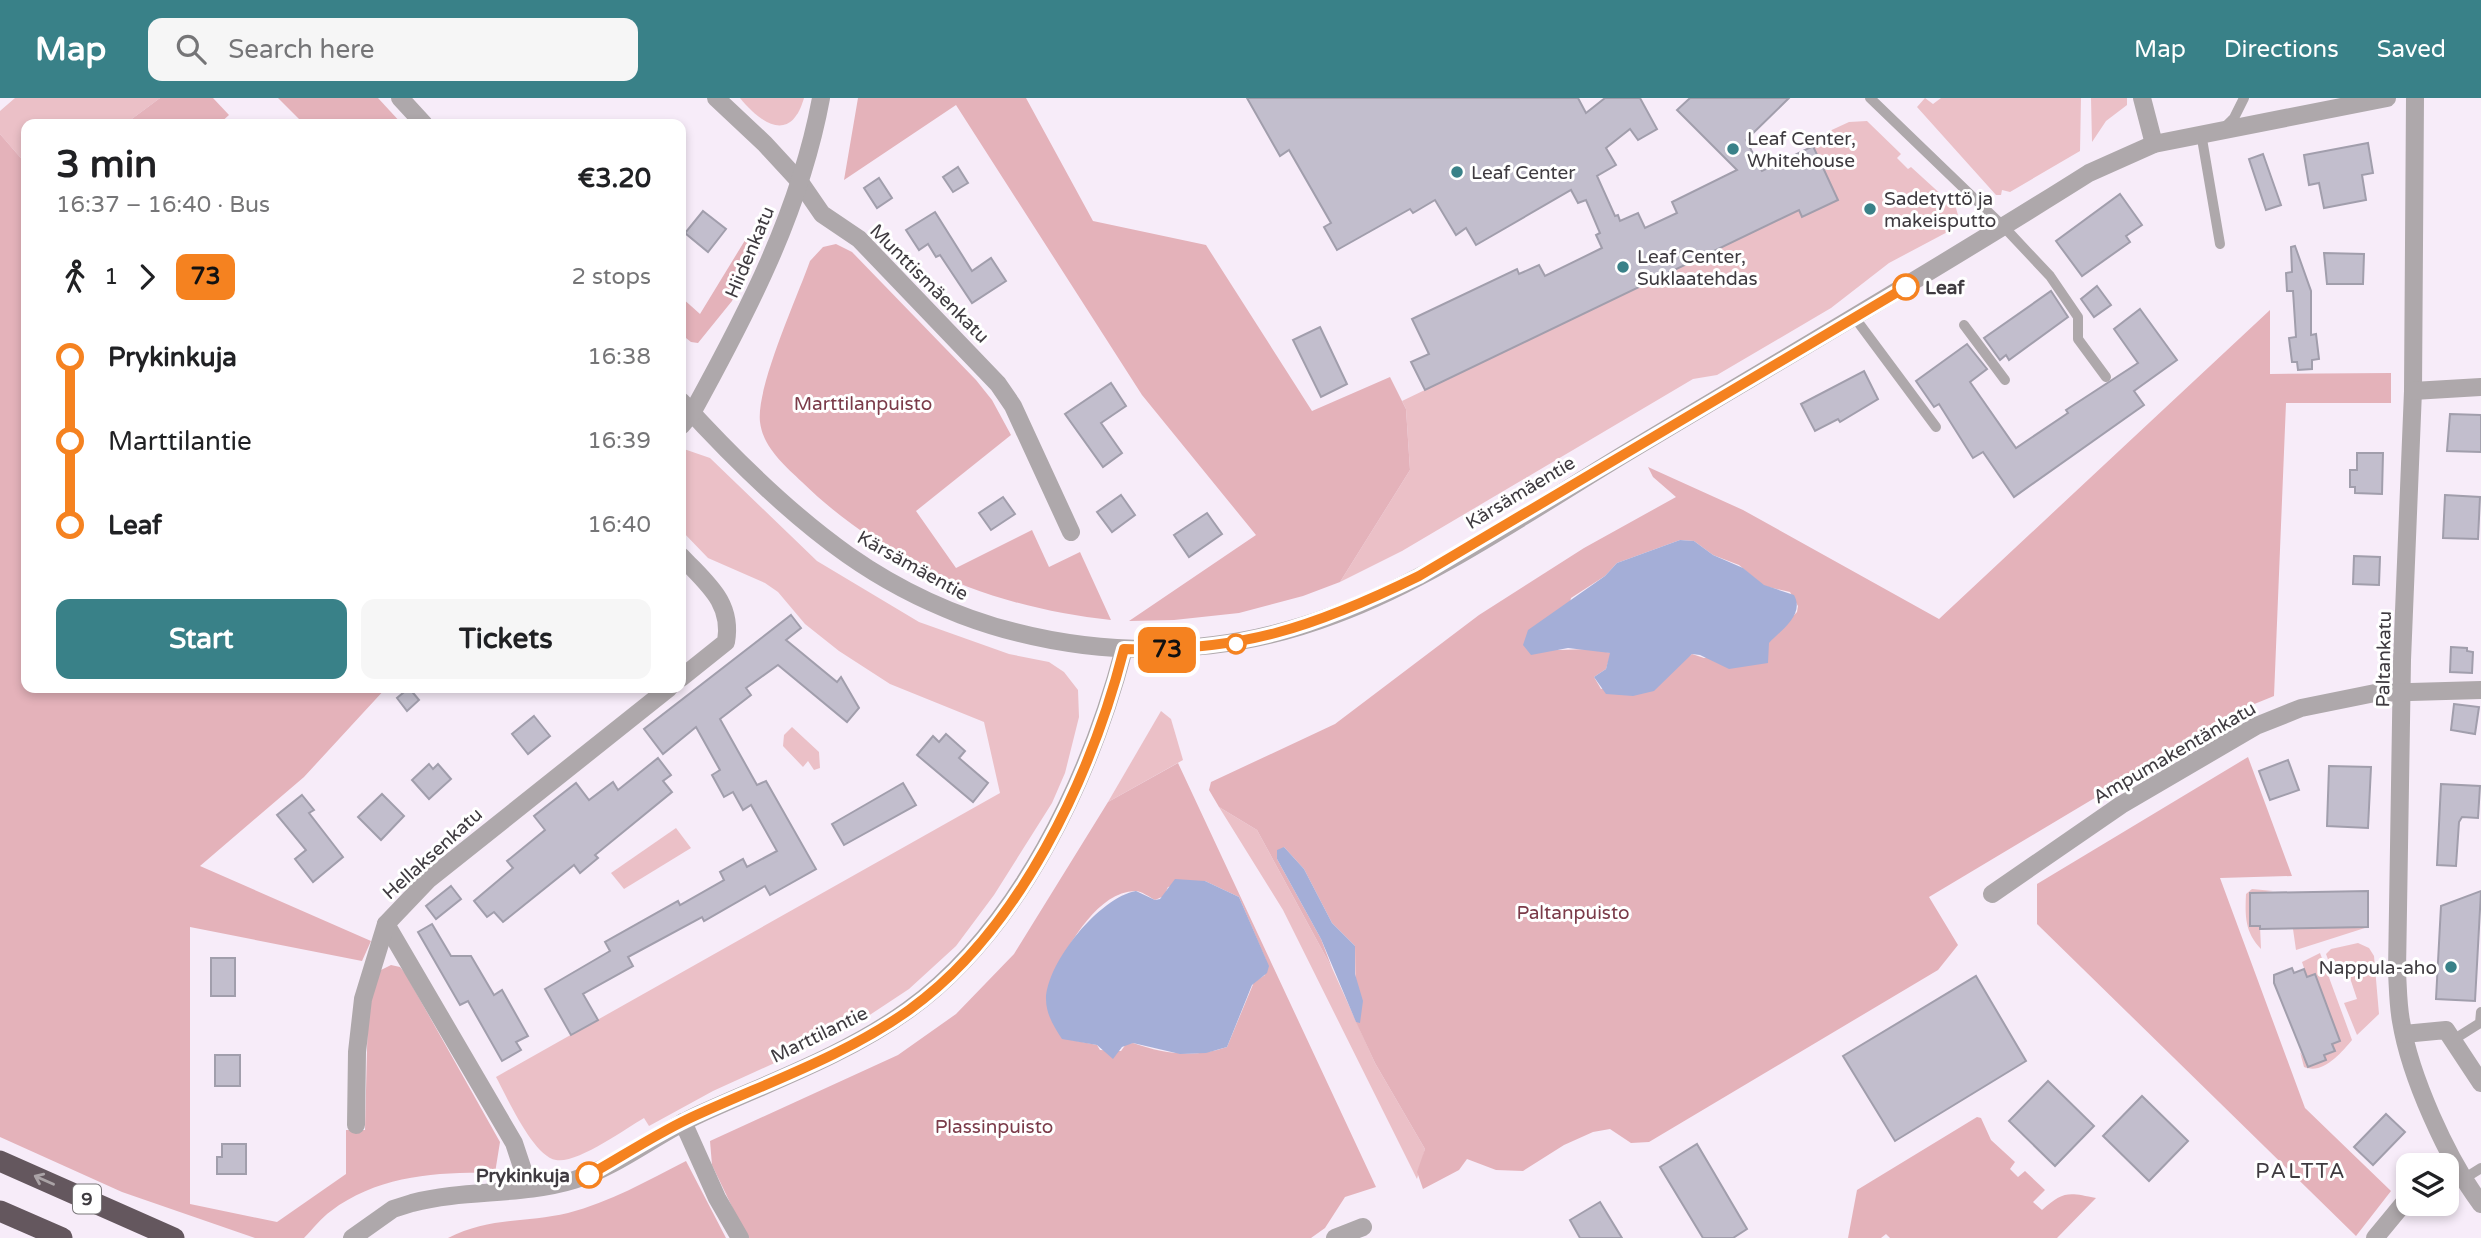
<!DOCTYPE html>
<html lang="en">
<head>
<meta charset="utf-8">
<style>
	:root { --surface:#fff; --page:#f6f6f6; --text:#202124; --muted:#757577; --accent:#398188 }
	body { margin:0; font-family:"Varela Round",sans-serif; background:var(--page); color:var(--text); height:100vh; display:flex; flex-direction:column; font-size:26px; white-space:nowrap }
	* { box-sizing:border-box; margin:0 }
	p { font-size:23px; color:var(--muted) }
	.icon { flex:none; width:38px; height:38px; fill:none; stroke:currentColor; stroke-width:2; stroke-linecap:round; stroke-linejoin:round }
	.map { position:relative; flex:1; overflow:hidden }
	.side { position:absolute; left:21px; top:21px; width:665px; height:574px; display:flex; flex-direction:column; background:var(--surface); border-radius:14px; box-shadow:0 4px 10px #0003 }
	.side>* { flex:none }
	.badge { padding:0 14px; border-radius:10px; font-size:24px; line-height:46px }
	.tools { position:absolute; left:2396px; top:1055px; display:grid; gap:14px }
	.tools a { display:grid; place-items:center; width:63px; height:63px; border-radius:14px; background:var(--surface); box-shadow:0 4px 10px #0003; font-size:35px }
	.map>.badge { position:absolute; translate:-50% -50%; box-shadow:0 0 0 4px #fff }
	.legs { display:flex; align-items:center; gap:10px; height:77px; padding:0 35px; font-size:23px }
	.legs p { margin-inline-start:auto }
	.head { display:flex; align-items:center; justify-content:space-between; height:119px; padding:0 35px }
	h1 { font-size:38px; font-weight:700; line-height:52px }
	.primary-button { display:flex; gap:14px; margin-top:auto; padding:14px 35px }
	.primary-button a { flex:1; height:80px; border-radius:14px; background:var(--accent); color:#fff; font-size:28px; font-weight:700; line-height:80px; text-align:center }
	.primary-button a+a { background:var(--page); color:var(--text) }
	ul { padding:0 35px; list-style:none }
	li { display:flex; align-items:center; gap:24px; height:84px; font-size:26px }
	li i { display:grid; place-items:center; width:10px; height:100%; margin:0 9px; background:currentColor }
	li i::after { content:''; width:18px; height:18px; margin:-9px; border:5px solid; border-radius:50%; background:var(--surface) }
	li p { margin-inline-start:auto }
	li:first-child i { background:linear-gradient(#0000 50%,currentColor 0) }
	li:last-child i { background:linear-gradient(currentColor 50%,#0000 0) }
	header { display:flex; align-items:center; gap:42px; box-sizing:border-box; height:98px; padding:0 35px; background:var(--accent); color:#fff }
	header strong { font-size:33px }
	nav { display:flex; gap:38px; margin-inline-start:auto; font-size:24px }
	.search { width:490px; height:63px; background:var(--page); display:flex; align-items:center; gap:18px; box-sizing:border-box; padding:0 24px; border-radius:14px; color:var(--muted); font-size:26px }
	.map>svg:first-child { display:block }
	.green { fill:#ebc0c7 }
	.forest { fill:#e4b2ba; fill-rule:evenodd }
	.water { fill:#a4aed7 }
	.building { fill:#c2becd; stroke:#a19eac; stroke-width:2 }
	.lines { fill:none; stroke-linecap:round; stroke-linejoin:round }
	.service { stroke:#aea8ab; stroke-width:10 }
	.minor { stroke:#aea8ab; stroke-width:18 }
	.tertiary { stroke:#aea8ab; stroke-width:18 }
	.motorway { stroke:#64575e; stroke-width:21 }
	.oneway { stroke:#aaa3a6 }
	.line-1-casing { stroke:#fff; stroke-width:16 }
	.line-1 { stroke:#f58220; stroke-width:10 }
	.poi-dot { fill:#398188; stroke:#fff; stroke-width:2.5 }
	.stop-1-dot { fill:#fff; stroke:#f58220; stroke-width:3.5 }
	.labels { text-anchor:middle; stroke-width:6; stroke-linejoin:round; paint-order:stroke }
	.shield { fill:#fff; stroke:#797679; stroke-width:2 }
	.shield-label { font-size:18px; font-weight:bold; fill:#3f3b40 }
	.poi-label { font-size:19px; fill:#3f3b40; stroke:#fff; text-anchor:start }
	.street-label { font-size:19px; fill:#3f3b40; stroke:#fff }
	.stop-label { font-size:19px; font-weight:bold; fill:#3f3b40; stroke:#fff; text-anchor:start }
	.park-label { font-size:19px; fill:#7b3b49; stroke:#fff }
	.neighbourhood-label { font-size:21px; letter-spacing:2px; fill:#3f3b40; stroke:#fff }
</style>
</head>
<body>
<header>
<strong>Map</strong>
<div class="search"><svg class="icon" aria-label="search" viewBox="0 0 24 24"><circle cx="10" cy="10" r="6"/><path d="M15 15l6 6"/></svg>Search here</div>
<nav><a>Map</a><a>Directions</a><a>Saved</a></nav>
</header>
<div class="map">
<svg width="2481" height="1140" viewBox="0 0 2481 1140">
	<rect width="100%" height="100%" fill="#f7ecf9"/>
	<g class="green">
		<polygon points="15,0 160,0 125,26 26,26 26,66 0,36 0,13"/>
		<path d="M 740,0 L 804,0 C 791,45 762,27 740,0 Z"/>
		<polygon points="1925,0 1933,6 1941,0 2081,0 2080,53 2010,94 2002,92 2001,97 1996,97 1917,9"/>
		<polygon points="2091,0 2127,0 2127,7 2106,23 2092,44"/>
		<polygon points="1867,23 1901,56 1897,60 1908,71 1911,69 1956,110 1959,121 1955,130 1889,165 1831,210 1717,277 1693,281 1402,453 1340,484 1410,372 1406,311 1402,303 1799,112 1803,119 1837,102 1810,42 1849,24"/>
		<path d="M 681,350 L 710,360 L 817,463 L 919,524 L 1009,556 L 1049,564 L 1064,574 L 1078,592 L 1079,619 L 1065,675 L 1052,705 L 994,797 L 956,848 L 909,891 L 847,932 L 713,993 L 649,1028 L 644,1020 C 625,1031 577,1066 556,1062 C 533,1058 507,999 496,979 L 1000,695 L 984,624 L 890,586 L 839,553 L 805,526 L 778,494 L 765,485 L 708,460 L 681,432 Z"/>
		<polygon points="1161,613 1171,621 1183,662 1108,704"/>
		<polygon points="792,629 819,654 820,670 814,672 808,663 803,669 783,648 784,637"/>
		<polygon points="1219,709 1257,732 1332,870 1375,965 1425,1051 1417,1081 1283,812"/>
		<polygon points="676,730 691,750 624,791 611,775"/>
		<path d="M 2252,791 L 2273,793 L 2250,796 L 2250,828 L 2260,828 L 2261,851 C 2245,834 2245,819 2246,796 Z"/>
		<polygon points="2368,829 2296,852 2293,831"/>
		<polygon points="2358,845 2369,850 2374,858 2379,916 2357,937 2344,905 2357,901 2348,874 2334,878 2326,856 2331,851"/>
		<path d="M 2320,855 L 2352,942 C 2341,955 2323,977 2304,969 L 2300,954 L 2309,969 L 2325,962 L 2324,957 L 2334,953 L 2315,876 L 2307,879 L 2302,864 Z"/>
	</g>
	<g class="forest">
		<polygon points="160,0 213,0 229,17 219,26 125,26"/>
		<polygon points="278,0 378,0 402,26 304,26"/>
		<polygon points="858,0 1026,0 1093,123 1206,147 1312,313 1390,279 1406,311 1410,372 1340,484 1303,498 1239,515 1174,522 1129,523 1256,437 1142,297 956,7 844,82"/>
		<path d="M 0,36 L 26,66 L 26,590 L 386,590 L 304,679 L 200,768 L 371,843 L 362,863 L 190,829 L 190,1106 L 277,1124 L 346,1076 L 346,1032 L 365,1032 L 368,913 L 379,873 L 391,867 L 400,869 L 405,875 L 500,1044 L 495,1075 C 438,1074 379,1077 331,1113 C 321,1120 313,1131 304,1140 L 255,1140 L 122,1094 L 0,1039 Z"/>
		<polygon points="747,139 757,144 732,203 698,245 691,244 681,236 681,199 700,216"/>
		<path d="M 836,146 L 852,154 L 976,282 L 992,302 L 1011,337 L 916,413 L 956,470 L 1032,432 L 1049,469 L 1080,454 L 1111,522 C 995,510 886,466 802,384 C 784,367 763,349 760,324 C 756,289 797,200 810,163 L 823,149 Z"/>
		<path d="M 2270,212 L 2270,276 L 2391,275 L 2391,305 L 2286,305 L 2274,598 L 2247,609 L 1929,799 L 1958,847 L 1938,872 L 1649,1044 L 1631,1045 L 1610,1031 L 1593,1034 L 1564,1047 L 1523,1073 L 1496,1072 L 1467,1061 L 1459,1072 L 1423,1091 L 1417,1074 L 1425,1051 L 1375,965 L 1356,924 L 1355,848 L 1332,825 L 1304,771 L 1284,749 L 1277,761 L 1321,841 L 1332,870 L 1257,732 L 1219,709 L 1209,692 L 1211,684 L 1335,626 L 1479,517 L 1584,450 L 1676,399 L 1653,379 L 1648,369 L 1743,412 L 1939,521 ZM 1680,442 L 1694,443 L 1713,457 L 1739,467 L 1764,488 L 1790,494 L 1798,508 L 1797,514 L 1768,545 L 1704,560 L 1692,556 L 1683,563 L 1601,591 L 1594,579 L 1606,571 L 1611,555 L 1591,551 L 1558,552 L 1571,500 L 1605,478 L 1617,465 Z"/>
		<polygon points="2248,659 2292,778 2220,780 2305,1010 2391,1093 2356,1138 2037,826 2037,786"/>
		<path d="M 1178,665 L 1376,1089 L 1345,1099 L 1325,1130 L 1311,1140 L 747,1140 L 712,1067 L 710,1043 L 898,957 L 956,916 L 1014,856 L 1108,704 ZM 1205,783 L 1239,799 L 1266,862 L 1265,877 L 1254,884 L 1227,949 C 1195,960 1164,956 1133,945 L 1126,946 L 1121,953 L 1100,952 L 1097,947 L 1062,940 L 1055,872 C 1071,844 1098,794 1135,793 C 1142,793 1149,799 1155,802 L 1164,798 L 1168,789 Z"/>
		<path d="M 1977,1019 L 1981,1020 L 1991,1042 L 2015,1064 L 2010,1071 L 2018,1079 L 2025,1073 L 2045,1092 L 2033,1104 L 2042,1112 C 2063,1093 2068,1094 2096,1100 L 2057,1140 L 1890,1140 L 1886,1136 L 1881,1140 L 1848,1140 L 1857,1092 Z"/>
		<path d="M 686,1063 L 726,1140 L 448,1140 C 489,1119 525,1125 568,1115 C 610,1104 647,1083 686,1063 Z"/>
	</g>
	<g class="water">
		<path d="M 1680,442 L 1694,443 L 1713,457 L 1743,470 L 1764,487 L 1794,497 C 1805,517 1781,532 1769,545 L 1768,565 L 1729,571 L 1700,557 L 1692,556 L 1654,593 L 1633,598 L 1606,596 L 1594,579 L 1606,571 L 1610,555 L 1568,550 L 1531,557 L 1523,547 L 1528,532 L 1605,478 L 1617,465 Z"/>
		<polygon points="1284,749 1304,771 1332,825 1355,848 1355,876 1363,903 1360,925 1356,924 1321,841 1277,761 1277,752"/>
		<path d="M 1175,781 L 1205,783 L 1239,799 L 1269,868 L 1267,875 L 1252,887 L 1227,949 L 1206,955 L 1180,956 L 1133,945 L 1122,949 L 1113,961 L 1097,947 L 1062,941 C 1054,929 1046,916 1046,901 C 1047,864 1100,799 1136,793 L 1155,802 L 1160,801 Z"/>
	</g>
	<g class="building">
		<polygon points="1247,0 1578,0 1586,15 1605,0 1640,0 1657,31 1638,42 1630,31 1606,50 1616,67 1597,78 1615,118 1618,117 1620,123 1638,115 1645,130 1677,115 1672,104 1737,72 1677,12 1690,0 1789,0 1746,42 1762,73 1813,48 1838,102 1802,119 1799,112 1425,292 1411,264 1429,256 1412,221 1517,171 1519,176 1539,167 1545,178 1602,150 1596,137 1600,135 1586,102 1578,105 1571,92 1476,147 1466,130 1456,137 1435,102 1413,115 1410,111 1337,152 1324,129 1331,125 1289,52 1280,58"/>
		<polygon points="2368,45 2373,75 2362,77 2366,102 2324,110 2319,85 2309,87 2304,57"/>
		<polygon points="2263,56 2281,107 2266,112 2249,61"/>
		<polygon points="958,69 968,85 953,94 943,79"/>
		<polygon points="879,80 892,100 877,110 864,90"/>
		<polygon points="2120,96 2142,127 2126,138 2130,144 2082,178 2056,143"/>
		<polygon points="703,113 726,131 708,154 685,135"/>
		<polygon points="935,114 972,173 991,160 1006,183 972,205 940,157 936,159 928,146 919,152 906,132"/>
		<polygon points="2295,148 2311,193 2311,237 2316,236 2319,261 2312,262 2312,271 2298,272 2297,264 2292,264 2289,240 2296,239 2293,193 2287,193 2286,175 2292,174 2291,149"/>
		<polygon points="2324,155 2364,156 2363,186 2327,186"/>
		<polygon points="2097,188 2111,207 2094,219 2081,201"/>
		<polygon points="2051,193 2068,219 2009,262 2006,257 2000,262 1984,240"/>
		<polygon points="2140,211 2177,262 2134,293 2144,307 2014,399 1983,354 1973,360 1939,306 1934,309 1916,283 1967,246 1987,271 1970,284 2016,350 2068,315 2066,312 2138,265 2114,231"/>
		<polygon points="1320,229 1347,286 1321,299 1293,242"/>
		<polygon points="1864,273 1878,301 1840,324 1838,321 1815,333 1801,306"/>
		<polygon points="1111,285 1126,308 1101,325 1122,355 1103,369 1065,316"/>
		<polygon points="2450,316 2481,317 2481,354 2447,353"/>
		<polygon points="2357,355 2383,355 2382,396 2355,395 2355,389 2350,389 2350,372 2357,372"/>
		<polygon points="1121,397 1135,417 1112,434 1097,414"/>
		<polygon points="2445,397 2480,399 2478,441 2443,440"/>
		<polygon points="1003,399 1015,416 991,432 979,415"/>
		<polygon points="1207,415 1222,436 1189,459 1174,437"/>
		<polygon points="2354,458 2380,459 2379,487 2353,486"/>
		<polygon points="791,517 801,530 786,542 837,584 841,579 859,610 847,624 778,567 746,590 751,597 720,621 757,687 766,683 816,771 770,797 765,788 704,823 702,819 628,859 633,868 583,896 598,922 571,937 545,891 610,853 605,844 678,803 680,807 724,782 720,774 743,761 747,769 777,753 751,707 743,712 733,694 724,699 712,677 720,672 696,629 663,656 644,631"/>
		<polygon points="2451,549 2467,550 2467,553 2473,554 2472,575 2450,574"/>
		<polygon points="409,590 419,602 407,613 397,600"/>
		<polygon points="2454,606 2479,609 2475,636 2451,632"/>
		<polygon points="534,618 550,638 528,656 512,636"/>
		<polygon points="946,636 965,653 959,660 988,685 973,704 917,657 933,638 939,644"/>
		<polygon points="658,660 671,677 663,683 672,694 595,757 598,760 580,775 574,767 503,824 494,814 487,819 474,803 513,770 507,763 545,732 534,718 576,685 589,702 613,684 618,692"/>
		<polygon points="2288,662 2299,692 2270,702 2259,673"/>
		<polygon points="429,666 433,671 438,666 451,681 429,701 412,682"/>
		<polygon points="2329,668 2371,669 2368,730 2327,728"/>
		<polygon points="903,685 916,707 844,747 832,726"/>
		<polygon points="2441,686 2480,688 2478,720 2462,719 2459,724 2456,768 2437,767"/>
		<polygon points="382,696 404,718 381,742 358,719"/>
		<polygon points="302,697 314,712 309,715 343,759 313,784 295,761 306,752 277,717"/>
		<polygon points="451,788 461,801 436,821 426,808"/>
		<polygon points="2368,793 2368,829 2260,831 2260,828 2250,828 2250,795"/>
		<polygon points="2481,793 2475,903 2436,901 2441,808"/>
		<polygon points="432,826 451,858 471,858 494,897 502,892 528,938 516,944 521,952 502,963 468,903 460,907 418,834"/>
		<rect x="211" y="860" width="24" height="38"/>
		<polygon points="2292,870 2294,875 2304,871 2307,879 2315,876 2340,943 2332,946 2335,953 2324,957 2326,962 2308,969 2274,885 2274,877"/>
		<polygon points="1976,878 2026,963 1895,1043 1843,958"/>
		<rect x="215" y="957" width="25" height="31"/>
		<polygon points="2048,983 2094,1028 2055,1068 2009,1023"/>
		<polygon points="2142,998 2188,1043 2149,1083 2103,1038"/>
		<polygon points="2386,1016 2405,1034 2373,1067 2354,1049"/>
		<polygon points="222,1046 246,1046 246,1076 217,1076 217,1059 222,1059"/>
		<polygon points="1697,1046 1747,1131 1733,1140 1703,1140 1660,1069"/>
		<polygon points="1600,1104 1622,1140 1580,1140 1570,1122"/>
	</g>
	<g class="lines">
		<g class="service">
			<polyline points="1870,0 2004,129 2050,178 2078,219 2078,241 2106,279"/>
			<polyline points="2225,29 2234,20 2244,0"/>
			<polyline points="2201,35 2220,146"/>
			<polyline points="1855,220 1936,329"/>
			<polyline points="1964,227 2005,282"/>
			<polyline points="2453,942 2480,925 2481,914"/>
			<polyline points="2465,1080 2481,1070"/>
		</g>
		<g class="minor">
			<polyline points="716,0 765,46 800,84 822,116 859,141 998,286 1013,308 1071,434"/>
			<polyline points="2142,0 2154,46"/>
			<path d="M 2415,0 L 2413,293 L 2402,562 L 2397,874 C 2398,890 2398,907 2401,923 C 2410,978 2447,1061 2481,1106"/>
			<polyline points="2413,293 2481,289"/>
			<polyline points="681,328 692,315"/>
			<path d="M 681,458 C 706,485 733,504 726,544 L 681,580"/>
			<polyline points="1992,796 2121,707 2256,628 2301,610 2375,595 2481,592"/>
			<polyline points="386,826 514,1045 529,1090"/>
			<polyline points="2404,936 2446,932 2481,985"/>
			<polyline points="683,1024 717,1100 740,1140"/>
			<polyline points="356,1027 357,954 363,901 386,826 428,782 669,590"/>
			<polyline points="1335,1140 1363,1129"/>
			<polyline points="2375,1140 2408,1100"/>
		</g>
		<g class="tertiary">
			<polyline points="400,0 424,26"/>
			<path d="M 681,303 C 731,358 787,414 848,457 C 989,556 1173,578 1334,517 C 1435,480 1539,407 1631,352 C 1784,260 1939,170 2089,75 L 2154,46 L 2387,0"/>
			<path d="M 692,315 C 747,215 800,114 821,0"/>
			<path d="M 352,1140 L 393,1111 L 412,1105 C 465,1091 522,1098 574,1082 C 619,1068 658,1035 700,1016 C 770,984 846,957 908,912 C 1019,832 1090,680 1124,551"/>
		</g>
		<g class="motorway">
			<polyline points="0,1063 174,1140"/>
			<polyline points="0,1113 62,1140"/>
		</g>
	</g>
	<defs><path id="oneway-shaft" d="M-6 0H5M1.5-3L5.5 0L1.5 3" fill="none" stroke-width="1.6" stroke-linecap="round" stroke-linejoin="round" transform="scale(1.75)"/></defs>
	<use class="oneway" href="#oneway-shaft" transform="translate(44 1082) rotate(-156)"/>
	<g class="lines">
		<defs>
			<path id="line-1" d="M 589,1077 C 621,1059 653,1038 686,1022 C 760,987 842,960 909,912 C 1019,833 1091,680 1124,551 C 1241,554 1315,529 1419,478 L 1906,189"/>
		</defs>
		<use href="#line-1" class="line-1-casing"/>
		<use href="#line-1" class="line-1"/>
	</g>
	<g class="poi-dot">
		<circle cx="1733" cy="51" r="7"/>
		<circle cx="1457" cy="74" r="7"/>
		<circle cx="1870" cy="111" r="7"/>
		<circle cx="1623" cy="169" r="7"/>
		<circle cx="2451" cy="869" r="7"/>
	</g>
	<g class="stop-1-dot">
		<circle cx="1906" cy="189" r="12"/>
		<circle cx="1236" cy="546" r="9"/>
		<circle cx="589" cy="1077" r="12"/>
	</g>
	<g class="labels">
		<rect class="shield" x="73" y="1086.5" width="28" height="29" rx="5"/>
		<g class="shield-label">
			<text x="87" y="1107">9</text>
		</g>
		<g class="poi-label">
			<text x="1747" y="47">Leaf Center,<tspan x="1747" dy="22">Whitehouse</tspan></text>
			<text x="1471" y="81">Leaf Center</text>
			<text x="1884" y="107">Sadetyttö ja<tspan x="1884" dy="22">makeisputto</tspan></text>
			<text x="1637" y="165">Leaf Center,<tspan x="1637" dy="22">Suklaatehdas</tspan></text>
			<text x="2437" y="876" text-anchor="end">Nappula-aho</text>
		</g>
		<g class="street-label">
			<text transform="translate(749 154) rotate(-67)" y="7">Hiidenkatu</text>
			<text transform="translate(930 185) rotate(45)" y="7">Munttismäenkatu</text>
			<text transform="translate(1520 394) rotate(-31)" y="7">Kärsämäentie</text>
			<text transform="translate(913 467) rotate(29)" y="7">Kärsämäentie</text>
			<text transform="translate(2383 561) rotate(-89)" y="7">Paltankatu</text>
			<text transform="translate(2174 654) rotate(-30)" y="7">Ampumakentänkatu</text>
			<text transform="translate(432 755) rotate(-42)" y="7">Hellaksenkatu</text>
			<text transform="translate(819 936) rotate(-26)" y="7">Marttilantie</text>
		</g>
		<g class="stop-label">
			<text x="1925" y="196">Leaf</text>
			<text x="570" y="1084" text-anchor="end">Prykinkuja</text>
		</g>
		<g class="park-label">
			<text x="863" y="312">Marttilanpuisto</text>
			<text x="1573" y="821">Paltanpuisto</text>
			<text x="994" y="1035">Plassinpuisto</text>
		</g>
		<g class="neighbourhood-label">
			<text x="2301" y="1080">PALTTA</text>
		</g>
	</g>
</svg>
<div class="tools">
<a><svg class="icon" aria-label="layers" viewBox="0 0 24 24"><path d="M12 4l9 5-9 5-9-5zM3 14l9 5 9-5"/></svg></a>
</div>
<b class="badge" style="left:1167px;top:552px;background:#f58220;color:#111">73</b>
<section class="side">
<div class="head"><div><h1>3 min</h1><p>16:37 – 16:40 · Bus</p></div><b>€3.20</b></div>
<div class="legs"><svg class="icon" aria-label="walk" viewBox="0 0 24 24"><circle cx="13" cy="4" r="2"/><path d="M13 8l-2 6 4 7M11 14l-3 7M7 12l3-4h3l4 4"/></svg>1<svg class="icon" aria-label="forward" viewBox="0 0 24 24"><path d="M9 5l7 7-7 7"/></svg><b class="badge" style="background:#f58220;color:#111">73</b><p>2 stops</p></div>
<ul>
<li><i style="color:#f58220"></i><b>Prykinkuja</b><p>16:38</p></li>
<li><i style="color:#f58220"></i><span>Marttilantie</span><p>16:39</p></li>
<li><i style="color:#f58220"></i><b>Leaf</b><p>16:40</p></li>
</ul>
<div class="primary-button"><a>Start</a><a>Tickets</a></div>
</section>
</div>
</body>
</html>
